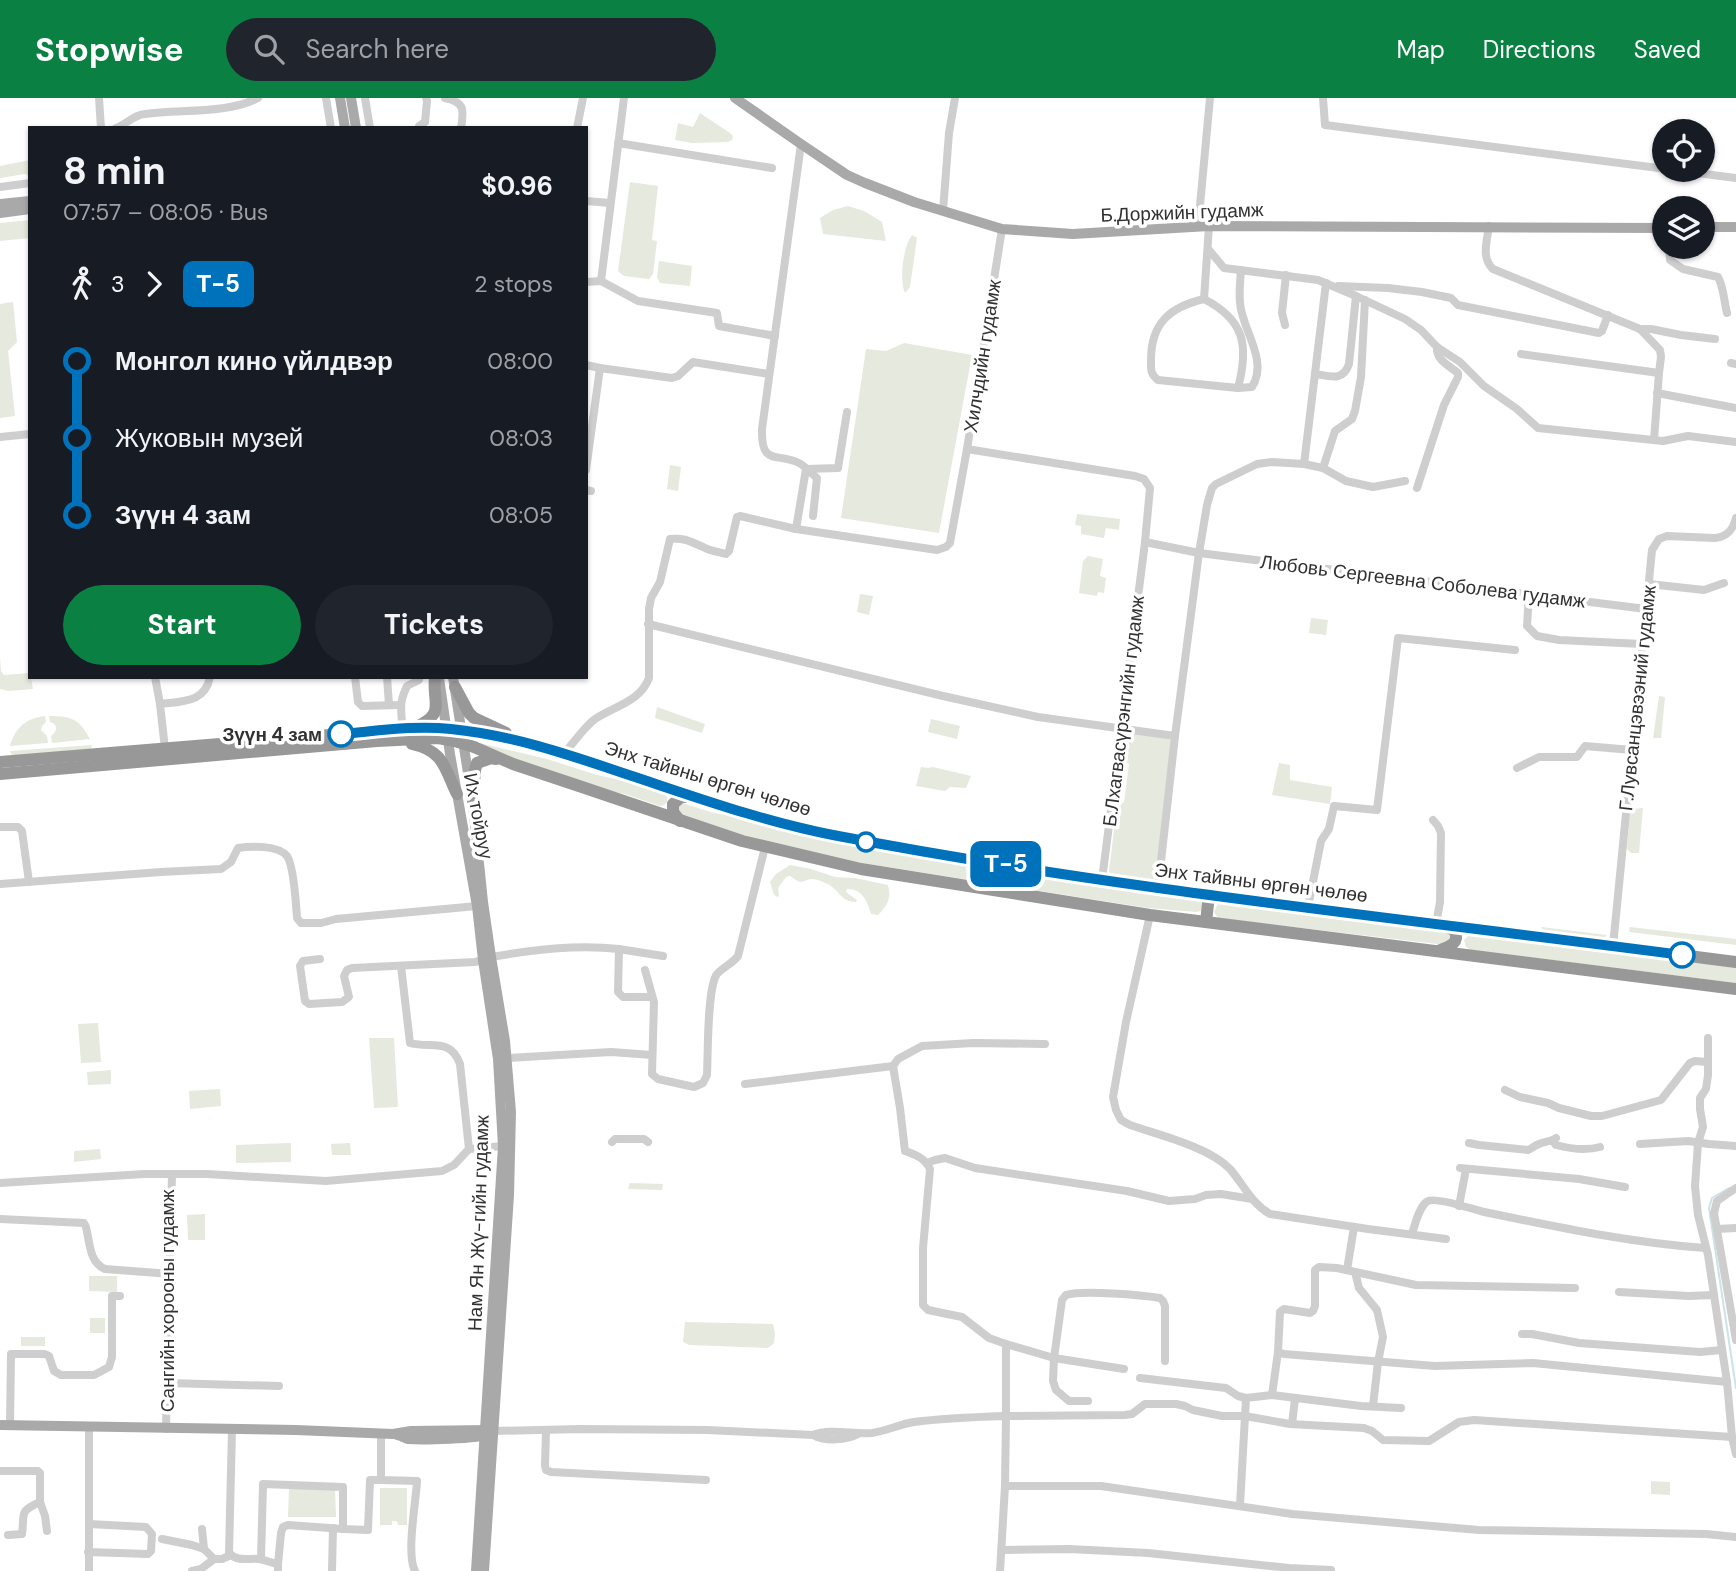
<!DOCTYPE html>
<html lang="en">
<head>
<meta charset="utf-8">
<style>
	:root { --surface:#171b24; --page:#20242c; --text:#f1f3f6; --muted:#9ea1a6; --accent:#0b8043 }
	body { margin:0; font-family:"DM Sans",sans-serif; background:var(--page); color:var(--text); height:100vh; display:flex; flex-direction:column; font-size:26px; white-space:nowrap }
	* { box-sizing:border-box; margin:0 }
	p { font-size:23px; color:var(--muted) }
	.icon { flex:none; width:38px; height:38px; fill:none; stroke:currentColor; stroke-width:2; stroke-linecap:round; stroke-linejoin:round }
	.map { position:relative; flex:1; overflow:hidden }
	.side { position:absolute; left:28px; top:28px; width:560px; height:553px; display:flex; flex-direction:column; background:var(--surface); border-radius:0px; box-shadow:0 2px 5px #0004 }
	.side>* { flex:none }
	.badge { padding:0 14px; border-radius:10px; font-size:24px; line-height:46px }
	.tools { position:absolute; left:1652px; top:21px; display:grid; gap:14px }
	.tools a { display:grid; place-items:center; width:63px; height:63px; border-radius:50%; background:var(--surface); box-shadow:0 2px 5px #0004; font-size:35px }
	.map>.badge { position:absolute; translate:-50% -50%; box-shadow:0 0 0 4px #fff }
	.legs { display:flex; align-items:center; gap:10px; height:77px; padding:0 35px; font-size:23px }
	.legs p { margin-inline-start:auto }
	.summary { display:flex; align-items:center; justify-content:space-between; height:119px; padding:0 35px }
	h1 { font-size:38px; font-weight:700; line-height:52px }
	.cta { display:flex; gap:14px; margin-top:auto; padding:14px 35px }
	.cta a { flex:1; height:80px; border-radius:42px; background:var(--accent); color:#fff; font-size:28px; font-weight:700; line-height:80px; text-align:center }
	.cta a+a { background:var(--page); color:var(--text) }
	ul { padding:0 35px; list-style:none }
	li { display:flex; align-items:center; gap:24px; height:77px; font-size:26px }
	li i { display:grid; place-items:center; width:10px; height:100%; margin:0 9px; background:currentColor }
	li i::after { content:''; width:18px; height:18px; margin:-9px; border:5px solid; border-radius:50%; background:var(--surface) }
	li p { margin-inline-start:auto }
	li:first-child i { background:linear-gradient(#0000 50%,currentColor 0) }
	li:last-child i { background:linear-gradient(currentColor 50%,#0000 0) }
	header { display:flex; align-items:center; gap:42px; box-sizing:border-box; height:98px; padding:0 35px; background:var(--accent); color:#fff }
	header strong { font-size:33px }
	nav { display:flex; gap:38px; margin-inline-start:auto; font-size:24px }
	.search { width:490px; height:63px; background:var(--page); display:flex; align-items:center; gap:18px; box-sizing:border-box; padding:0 24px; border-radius:38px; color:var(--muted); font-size:26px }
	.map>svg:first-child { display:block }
	.green { fill:#e6e9dd }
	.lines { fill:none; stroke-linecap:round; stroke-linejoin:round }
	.stream { stroke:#cbe3e8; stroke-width:2 }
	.minor { stroke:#cecece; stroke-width:8 }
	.major { stroke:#a9a9a9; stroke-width:10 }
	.highway { stroke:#989898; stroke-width:12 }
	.line-1-casing { stroke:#fff; stroke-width:16 }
	.line-1 { stroke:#0072bc; stroke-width:10 }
	.stop-1-dot { fill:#fff; stroke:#0072bc; stroke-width:3.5 }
	.labels { text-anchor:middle; stroke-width:7; stroke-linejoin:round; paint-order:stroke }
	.street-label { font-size:19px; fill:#313131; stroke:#fff }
	.stop-label { font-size:19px; font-weight:bold; fill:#313131; stroke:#fff; text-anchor:end }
</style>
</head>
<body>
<header>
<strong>Stopwise</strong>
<div class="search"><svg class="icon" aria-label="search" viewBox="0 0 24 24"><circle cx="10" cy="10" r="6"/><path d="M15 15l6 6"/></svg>Search here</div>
<nav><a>Map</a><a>Directions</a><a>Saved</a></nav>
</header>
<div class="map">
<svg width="1736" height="1473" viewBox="0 0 1736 1473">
	<rect width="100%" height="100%" fill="#fff"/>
	<g class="green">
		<polygon points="700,15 730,35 733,38 732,42 728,44 692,45 675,42 678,25 693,29"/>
		<polygon points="30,62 30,78 25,76 0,80 0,68"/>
		<polygon points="630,84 658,88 652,142 657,143 653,176 649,181 624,178 618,173"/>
		<polygon points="848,108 864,113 882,124 886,143 823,136 820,120 833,112"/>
		<polygon points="30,122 30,140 0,143 0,125"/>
		<path d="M 912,137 L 917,140 L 910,189 L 905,195 C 899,182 903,149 912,137 Z"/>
		<polygon points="659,163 692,168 690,188 660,185 657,179"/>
		<polygon points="13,204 17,244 8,253 15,318 0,320 0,206"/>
		<polygon points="904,245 972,257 939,435 841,420 866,251 886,253"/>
		<polygon points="670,367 681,369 678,393 667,391"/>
		<polygon points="1077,416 1120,421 1119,432 1106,430 1104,440 1081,436 1081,428 1075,427"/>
		<polygon points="1088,458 1103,461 1100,478 1106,480 1104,495 1098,494 1097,498 1079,495 1083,463"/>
		<polygon points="860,496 873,498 869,517 857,514"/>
		<polygon points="1311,520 1328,522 1326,537 1309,535"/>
		<polygon points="0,560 1,573 4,577 30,575 33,591 8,593 0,591"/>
		<polygon points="1659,598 1665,599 1661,640 1653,640"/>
		<polygon points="657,609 705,626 702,635 655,620"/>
		<path d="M 45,618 L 46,624 L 42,628 L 41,632 L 47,638 L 48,645 L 10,648 C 15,630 26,620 45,618 Z"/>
		<path d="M 49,618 C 72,618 79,621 90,641 L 52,645 L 51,638 C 58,633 58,626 50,624 Z"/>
		<polygon points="931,621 960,628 957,641 928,634"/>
		<polygon points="1132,635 1169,641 1171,643 1156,779 1151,783 1111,777 1109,773 1117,708 1124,704 1129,666 1123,663 1125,640"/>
		<polygon points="471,643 547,661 597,677 625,683 664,695 667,699 667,704 664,707 660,708 625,696 609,693 499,656"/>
		<polygon points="92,647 91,651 15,658 11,656 10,653"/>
		<polygon points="1279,665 1290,667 1290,682 1332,689 1330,706 1272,697"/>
		<polygon points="921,669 928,670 933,669 971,678 966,690 950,689 945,693 916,688"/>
		<polygon points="682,705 714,715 734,718 797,737 876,752 1198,800 1204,805 1201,813 1196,814 1148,810 830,760 753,741 679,716 675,710"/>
		<polygon points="1643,710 1639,755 1631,755 1627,751 1630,715 1634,711"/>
		<path d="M 790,767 L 811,771 L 835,779 L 855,780 L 888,787 C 892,800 887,808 878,817 L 871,816 C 868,803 861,790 847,791 L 846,794 L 857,802 L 856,804 C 841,804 839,792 828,786 C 823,784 817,781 811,781 C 808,781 804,784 800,784 C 797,783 794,780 790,778 L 786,779 L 778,790 L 779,798 L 778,799 L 774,797 L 770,784 L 776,776 Z"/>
		<polygon points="1223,804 1446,831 1453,834 1446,847 1218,820 1214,814 1218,805"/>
		<polygon points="1541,829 1607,837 1602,841 1544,834"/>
		<polygon points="1630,829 1736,841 1736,847 1629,834"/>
		<polygon points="1475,836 1736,869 1736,885 1471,852 1466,849 1464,842 1469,837"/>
		<polygon points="98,925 101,964 81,965 78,926"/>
		<polygon points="369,940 394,940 398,1009 374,1010"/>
		<polygon points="111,972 111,986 88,987 87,974"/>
		<polygon points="220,991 221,1008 190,1011 189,993"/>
		<polygon points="291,1045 291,1064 236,1065 236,1047"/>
		<polygon points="350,1045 351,1057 332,1057 331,1046"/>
		<polygon points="100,1051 101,1061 74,1064 74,1053"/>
		<polygon points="630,1085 663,1086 662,1092 628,1091"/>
		<polygon points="205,1116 205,1142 188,1142 187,1117"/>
		<polygon points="89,1178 117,1178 117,1194 89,1193"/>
		<rect x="90" y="1220" width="15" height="15"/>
		<polygon points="685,1224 773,1226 775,1235 774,1245 768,1250 689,1247 683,1244"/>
		<rect x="21" y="1239" width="24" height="9"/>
		<polygon points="1651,1383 1670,1384 1670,1397 1651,1396"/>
		<polygon points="289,1390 335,1391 336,1419 288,1419"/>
		<polygon points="380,1390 407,1390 407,1427 398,1427 397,1423 392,1423 392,1427 380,1427"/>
	</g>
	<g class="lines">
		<polyline class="stream" points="1729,1090 1712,1100 1709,1110 1736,1290"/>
		<g class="minor">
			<polyline points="99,0 101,30"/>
			<polyline points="326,0 331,30"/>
			<polyline points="365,0 370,30"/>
			<path d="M 445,0 C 465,4 464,12 461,30"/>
			<polyline points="624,0 601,183 638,203 717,215 719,228 775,238"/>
			<polyline points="1323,0 1325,27 1736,80"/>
			<path d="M 116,30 C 127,26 133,17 145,16 C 180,11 227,16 258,0"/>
			<polyline points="419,30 419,28 425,24 427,3 426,0"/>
			<polyline points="577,30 583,0"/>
			<polyline points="618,45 772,70"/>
			<path d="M 801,46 L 762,331 C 761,369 777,354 799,365 C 805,368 811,375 817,380 L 813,418"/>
			<polyline points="0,89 30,85"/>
			<polyline points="586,103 610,105"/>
			<polyline points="943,113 949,35 955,0"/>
			<path d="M 1489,128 C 1487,143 1481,160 1493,171 L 1640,231 L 1660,252 L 1661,259 L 1659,275"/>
			<polyline points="1198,129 1210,0"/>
			<polyline points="1002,131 967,351 1135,378 1144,381 1150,390 1145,444 1102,782"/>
			<path d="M 1669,149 L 1670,162 L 1683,171 L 1718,179 C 1724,190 1724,204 1727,215"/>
			<polyline points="1209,152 1224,170 1318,182 1356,198 1405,221 1421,232 1437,249 1460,264 1484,288 1517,311 1538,330 1663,343 1688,338 1736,344"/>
			<polyline points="586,184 601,183"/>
			<polyline points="1338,188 1388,190 1422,194 1451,200 1458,207 1599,235 1602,233 1608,217"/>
			<path d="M 1204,201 C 1245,222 1249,248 1238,290 L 1158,282 C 1150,276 1151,271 1151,262 C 1151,225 1170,209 1204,201 Z"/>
			<polyline points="1204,201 1209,128"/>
			<polyline points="1285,227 1282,215 1286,177"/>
			<polyline points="1640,231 1651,231 1681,237 1715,241"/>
			<polyline points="1521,256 1659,275 1654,342"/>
			<polyline points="1731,265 1736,266"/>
			<polyline points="586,267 600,270 586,372"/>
			<polyline points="600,270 672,280 678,278 693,264 769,276"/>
			<path d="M 1315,276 C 1330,278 1343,284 1349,266 L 1356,198"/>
			<path d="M 1238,290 L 1252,289 C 1269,262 1242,232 1240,205 C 1239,194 1240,183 1241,172"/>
			<polyline points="1657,295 1736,310"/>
			<polyline points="0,339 30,336"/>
			<polyline points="1304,366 1326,185"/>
			<polyline points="1323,370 1335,333 1352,321 1355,313 1361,279 1365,202"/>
			<polyline points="806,371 838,370 847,314"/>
			<path d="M 1417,390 L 1444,307 L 1458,279 L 1458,275 C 1448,267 1436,262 1437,249"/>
			<polyline points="586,392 591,393"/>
			<polyline points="796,431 937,452 946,449 950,445 967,351"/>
			<polyline points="1145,444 1199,455 1646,511"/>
			<polyline points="1649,486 1704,492 1724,485"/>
			<polyline points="1529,496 1527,528 1537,538 1559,542 1642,546"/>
			<polyline points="648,526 943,598 1038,619 1175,638"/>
			<polyline points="155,579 160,606"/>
			<polyline points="355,579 358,604 362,608 400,607"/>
			<polyline points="387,579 389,607"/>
			<path d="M 402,631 C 402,611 398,607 407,588 L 419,582 L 419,579"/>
			<path d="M 165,651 L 160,606 C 182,603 205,605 210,579"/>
			<path d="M 564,655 C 575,644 583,630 595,621 C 614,608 640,604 649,580 L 649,511 L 651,500 L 660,484 L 670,441 C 686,440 689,443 703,449 C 710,453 719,454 726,456 L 729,453 L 737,419 L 740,418 L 796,431 L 806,371"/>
			<polyline points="1517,670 1539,659 1577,659 1585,648 1632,652"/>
			<polyline points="1433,722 1438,728 1441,735 1440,804 1436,826"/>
			<polyline points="0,729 18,729 22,733 29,784"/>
			<path d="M 0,786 L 161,774 L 221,771 L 231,764 L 238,750 C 251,748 278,747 287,758 C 294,768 296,806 297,820 L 301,825 L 321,825 L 336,821 L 477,808"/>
			<polyline points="1158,790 1175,638 1199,455 1207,407 1212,390 1216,386 1257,366 1272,364 1304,366 1323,370 1346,383 1373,389 1405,383"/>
			<polyline points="1308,809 1321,743 1329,731 1334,708 1377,712 1398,540 1515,552"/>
			<path d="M 1150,817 L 1126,924 L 1113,999 L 1116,1012 L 1121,1022 L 1130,1027 C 1159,1037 1209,1049 1230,1071 C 1244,1087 1251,1105 1270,1116 L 1368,1131 L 1446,1141"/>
			<path d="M 1613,848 L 1652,452 L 1659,441 L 1667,438 L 1715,440 C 1727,439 1733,432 1736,420"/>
			<polyline points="619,851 663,858"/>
			<path d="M 491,859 C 532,852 577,846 619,851 L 618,894 L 623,899 L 651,899"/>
			<polyline points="320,861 303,863 300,868 305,903 309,906 342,904 349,899 344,878 347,872 352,870 475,864 483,862"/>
			<path d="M 401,868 L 410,945 C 431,951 450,939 460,966 L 469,1051"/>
			<path d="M 645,872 L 654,904 L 652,976 L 658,981 L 694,989 L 703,985 L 707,977 C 708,958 707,889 717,876 C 723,869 732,866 738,858 L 765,749"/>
			<polyline points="1708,940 1708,977 1706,991 1700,1000 1700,1011 1703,1029 1698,1045 1695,1088 1698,1117 1708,1157 1727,1284 1732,1339 1736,1356"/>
			<path d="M 1045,946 L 973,945 L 922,948 L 898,961 L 893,968 L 900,1010 L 905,1053 C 916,1057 925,1060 930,1071 L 923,1150 L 923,1207 L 928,1212 L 962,1219 L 989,1240 L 1006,1246 L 1006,1318 L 1125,1317 L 1132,1316 L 1145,1306 L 1176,1306 L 1185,1308 L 1193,1312 L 1222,1318 L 1245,1318 L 1290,1326 L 1364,1330 L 1372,1333 L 1383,1342 L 1429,1343 L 1459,1324 L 1474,1322 L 1732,1339"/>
			<polyline points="507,960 611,954 652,957"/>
			<polyline points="745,986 893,968"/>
			<polyline points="1505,992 1520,999 1548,1005 1559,1010 1591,1018 1602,1018 1661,1002 1690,965 1695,963 1707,964"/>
			<path d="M 1553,1043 L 1556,1047 C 1571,1051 1585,1053 1600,1049"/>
			<polyline points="612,1044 615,1041 644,1041 648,1044"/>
			<path d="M 1469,1045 L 1479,1047 L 1528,1052 C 1533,1050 1535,1047 1539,1046 C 1546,1043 1551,1044 1556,1040"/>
			<polyline points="1640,1046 1688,1043 1709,1046 1736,1048"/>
			<polyline points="927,1065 935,1062 945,1060 975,1070 1127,1093 1169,1103 1195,1101 1206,1097 1221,1096 1252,1101"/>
			<polyline points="1460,1070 1579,1081 1625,1089"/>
			<polyline points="0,1085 144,1076 207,1076 326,1083 442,1073 454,1067 469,1051 503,1048"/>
			<polyline points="1736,1090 1717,1103 1714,1115 1736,1242"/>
			<polyline points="1459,1108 1466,1071"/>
			<path d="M 0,1121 L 84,1125 L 86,1129 C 90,1145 89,1164 105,1171 L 171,1176"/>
			<polyline points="1717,1131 1736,1130"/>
			<path d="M 1412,1136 C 1415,1127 1419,1108 1428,1103 C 1435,1099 1474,1111 1484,1114 C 1557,1129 1631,1145 1705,1150"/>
			<polyline points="1347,1172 1354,1129"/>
			<polyline points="1355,1174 1359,1190 1377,1212 1383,1239 1378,1264 1373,1308"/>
			<polyline points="1575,1190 1416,1187 1337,1170 1319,1169 1315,1172 1315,1208 1313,1213 1310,1215 1284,1211 1280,1214 1278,1254 1284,1256 1435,1268 1533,1265 1727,1284"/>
			<polyline points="1619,1194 1689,1198 1714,1197"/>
			<polyline points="1522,1236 1532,1236 1579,1245 1700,1254 1722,1252"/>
			<polyline points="1006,1246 1054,1260 1124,1271"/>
			<polyline points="1140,1280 1226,1290 1238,1298 1246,1300"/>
			<polyline points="168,1285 279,1288"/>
			<polyline points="1272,1297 1278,1254"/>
			<path d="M 1088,1303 L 1069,1303 L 1056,1292 L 1053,1283 L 1054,1260 L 1062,1202 L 1066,1197 C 1083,1192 1142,1197 1160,1200 L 1163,1203 L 1165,1208 L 1165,1263"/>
			<polyline points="1292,1326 1295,1301"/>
			<polyline points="10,1328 11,1256 45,1256 49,1258 54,1273 61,1277 94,1277 109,1269 112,1259 112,1198 120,1198"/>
			<polyline points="166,1331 172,1076"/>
			<path d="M 232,1331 L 229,1455 C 237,1464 247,1460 259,1461 C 265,1462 272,1465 278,1466 L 278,1473"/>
			<polyline points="546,1332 545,1368 546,1372 551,1374 706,1382"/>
			<path d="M 493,1333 L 581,1331 L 707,1332 L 813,1337 C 832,1330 853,1337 872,1335 C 887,1333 900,1326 914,1324 C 945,1320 976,1319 1006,1318 L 1005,1388 L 1000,1473"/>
			<path d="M 381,1336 L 381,1382 L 417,1383 C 416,1404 406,1456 415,1473"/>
			<path d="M 813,1337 C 825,1344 847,1342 858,1336"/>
			<polyline points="0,1373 38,1373 40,1375 40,1404 45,1418 47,1433"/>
			<polyline points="1005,1388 1101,1388 1292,1416 1479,1432 1706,1436 1736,1439"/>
			<polyline points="1240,1407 1246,1300 1272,1297 1361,1308 1401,1310"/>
			<polyline points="202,1431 204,1451"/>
			<path d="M 8,1437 L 22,1436 C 25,1415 18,1414 40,1404"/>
			<polyline points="162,1441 192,1447 204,1451 214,1461 222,1461 231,1457"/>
			<polyline points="1003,1452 1069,1451 1148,1455 1289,1470 1331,1472"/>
			<polyline points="88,1454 148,1456 151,1453 152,1436 146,1429 89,1426"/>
			<polyline points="261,1461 263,1386 343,1389 343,1431 368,1432 370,1382 381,1382"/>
			<polyline points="278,1466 281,1435 283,1429 288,1427 343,1431"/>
			<polyline points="89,1473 89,1330"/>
			<polyline points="192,1473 201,1471 214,1461"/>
			<polyline points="332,1473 333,1430"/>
		</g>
		<g class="major">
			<polyline points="340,0 345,30"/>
			<polyline points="351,0 356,30"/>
			<polyline points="735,0 801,46 847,77 865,85 914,104 1002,131 1073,136 1209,128 1664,130"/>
			<polyline points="0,106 30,103"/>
			<polyline points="0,115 30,111"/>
			<polyline points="1703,129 1736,129"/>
			<polyline points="453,579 473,707 483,804 491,859 505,943 511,1014 509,1097 484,1473"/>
			<polyline points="439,580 450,656 477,808 483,862 498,961 503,1048 476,1473"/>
			<polyline points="0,1327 296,1332 393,1336 411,1333 489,1332"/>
			<path d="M 397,1337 C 401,1338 405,1340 408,1341 C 421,1342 479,1341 489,1336"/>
		</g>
		<g class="highway">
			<polyline points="455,589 469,615 474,620 506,635"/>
			<path d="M 414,630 C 447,615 432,607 435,579"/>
			<path d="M 412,646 C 444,653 444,669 457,696"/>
			<polyline points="0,664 402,631 447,630 522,642 564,655 767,722 877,746 1158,790 1736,864"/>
			<polyline points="0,676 377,643 438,640 455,643 474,649 513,666 579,688 742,743 861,771 1150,817 1736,891"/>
			<polyline points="473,707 475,672 477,665 491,660 496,661"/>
			<polyline points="680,723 673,714 673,706 681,699 692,699"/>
			<polyline points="1206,824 1209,797"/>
			<path d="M 1438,853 C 1448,849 1460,846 1455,833 L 1446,828"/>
		</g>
	</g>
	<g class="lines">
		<defs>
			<path id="line-1" d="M 341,636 C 377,633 415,627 451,631 C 511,637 567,656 623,675 C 693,698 761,723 833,737 C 1114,791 1399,820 1682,857"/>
		</defs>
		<use href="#line-1" class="line-1-casing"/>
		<use href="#line-1" class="line-1"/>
	</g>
	<g class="stop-1-dot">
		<circle cx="341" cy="636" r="12"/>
		<circle cx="866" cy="744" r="9"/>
		<circle cx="1682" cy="857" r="12"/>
	</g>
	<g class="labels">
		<g class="street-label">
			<text transform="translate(1182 114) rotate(-2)" y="7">Б.Доржийн гудамж</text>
			<text transform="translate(982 258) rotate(-81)" y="7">Хилчдийн гудамж</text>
			<text transform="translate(1423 483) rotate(7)" y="7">Любовь Сергеевна Соболева гудамж</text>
			<text transform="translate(1637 600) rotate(-84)" y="7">Г.Лувсанцэвээний гудамж</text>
			<text transform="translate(1123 613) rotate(-83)" y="7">Б.Лхагвасүрэнгийн гудамж</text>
			<text transform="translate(708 680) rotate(17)" y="7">Энх тайвны өргөн чөлөө</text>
			<text transform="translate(479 718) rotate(79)" y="7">Их тойруу</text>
			<text transform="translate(1261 784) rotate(7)" y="7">Энх тайвны өргөн чөлөө</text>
			<text transform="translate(478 1125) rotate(-88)" y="7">Нам Ян Жү-гийн гудамж</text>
			<text transform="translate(167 1203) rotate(-90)" y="7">Сангийн хорооны гудамж</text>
		</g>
		<g class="stop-label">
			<text x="322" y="643">Зүүн 4 зам</text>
		</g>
	</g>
</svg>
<div class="tools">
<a><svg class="icon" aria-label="locate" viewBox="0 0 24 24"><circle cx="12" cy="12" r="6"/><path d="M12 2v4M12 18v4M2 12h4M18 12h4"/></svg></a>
<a><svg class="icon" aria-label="layers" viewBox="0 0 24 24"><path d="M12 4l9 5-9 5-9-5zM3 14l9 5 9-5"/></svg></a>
</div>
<b class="badge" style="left:1006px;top:766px;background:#0072bc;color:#fff">Т-5</b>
<section class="side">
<div class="summary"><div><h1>8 min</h1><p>07:57 – 08:05 · Bus</p></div><b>$0.96</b></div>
<div class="legs"><svg class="icon" aria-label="walk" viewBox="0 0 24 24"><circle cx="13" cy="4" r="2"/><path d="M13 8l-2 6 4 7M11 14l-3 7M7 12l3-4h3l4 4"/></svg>3<svg class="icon" aria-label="forward" viewBox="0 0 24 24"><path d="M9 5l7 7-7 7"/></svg><b class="badge" style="background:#0072bc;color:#fff">Т-5</b><p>2 stops</p></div>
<ul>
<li><i style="color:#0072bc"></i><b>Монгол кино үйлдвэр</b><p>08:00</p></li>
<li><i style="color:#0072bc"></i><span>Жуковын музей</span><p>08:03</p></li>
<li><i style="color:#0072bc"></i><b>Зүүн 4 зам</b><p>08:05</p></li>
</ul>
<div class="cta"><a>Start</a><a>Tickets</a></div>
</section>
</div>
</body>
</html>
